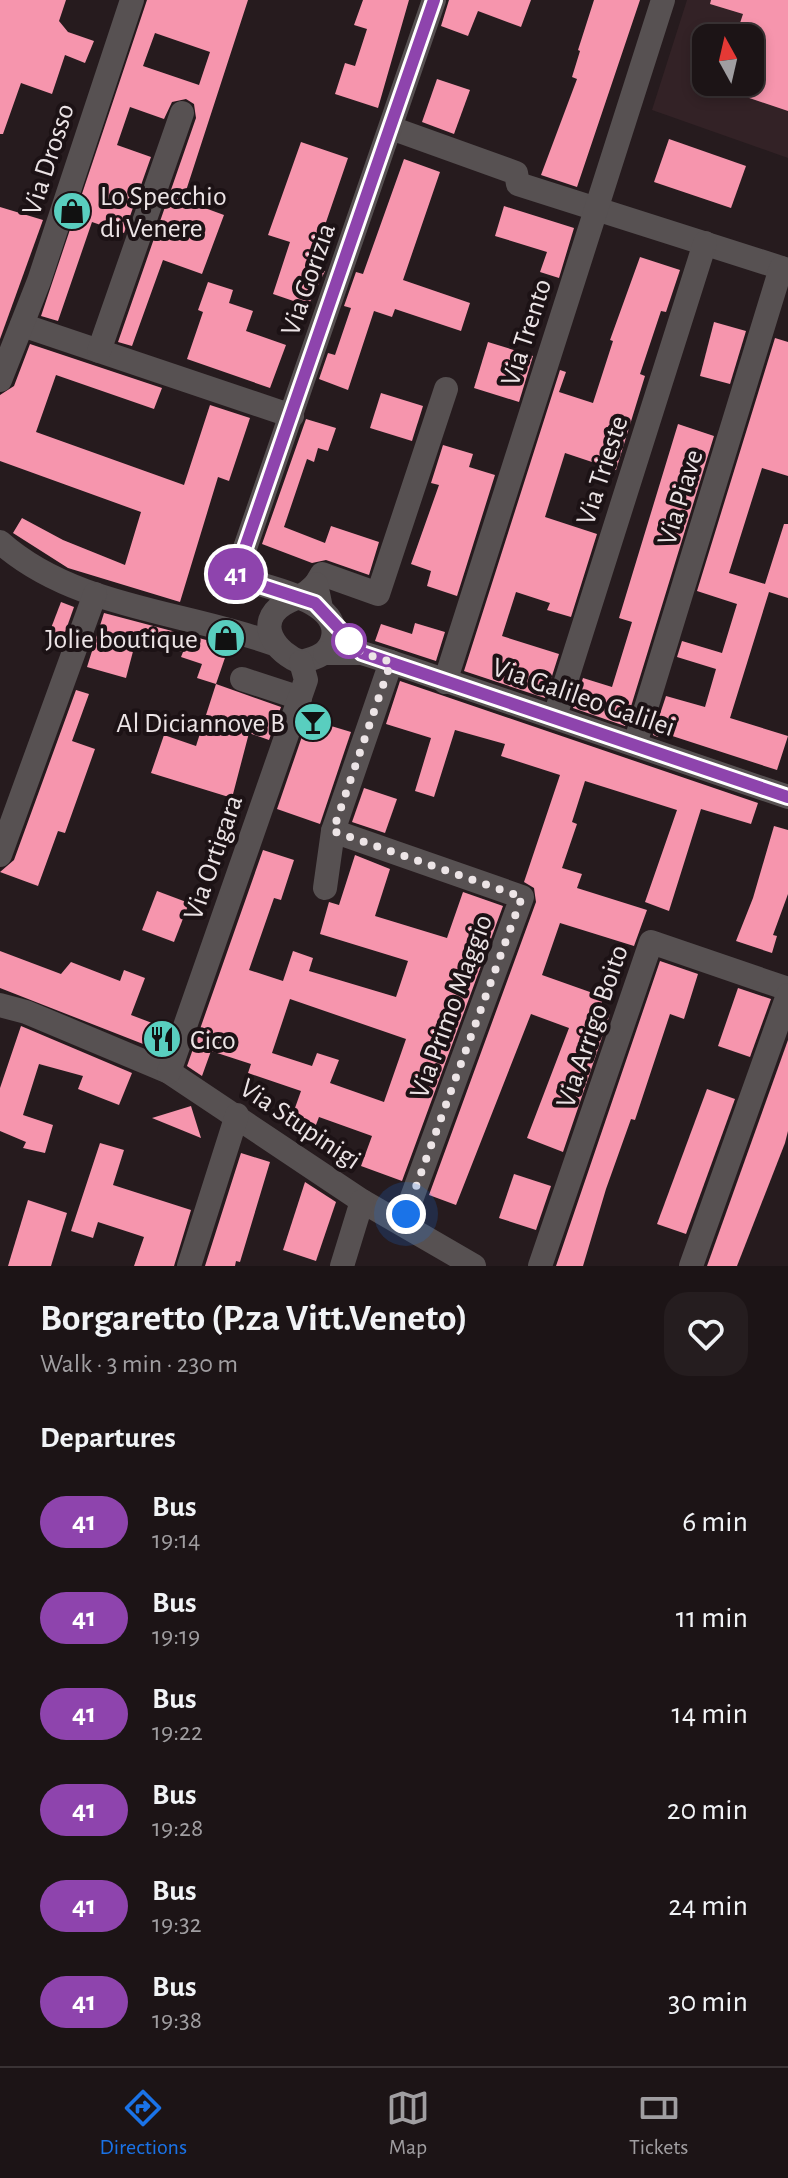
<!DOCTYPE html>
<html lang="en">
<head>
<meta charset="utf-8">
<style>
	:root { --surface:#1c1416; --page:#251d1f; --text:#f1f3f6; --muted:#a09ea1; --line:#3a3335; --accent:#1a73e8 }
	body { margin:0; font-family:"Alegreya Sans",sans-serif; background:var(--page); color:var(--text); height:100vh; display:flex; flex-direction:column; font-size:30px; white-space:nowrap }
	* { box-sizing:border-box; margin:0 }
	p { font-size:26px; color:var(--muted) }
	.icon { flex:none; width:44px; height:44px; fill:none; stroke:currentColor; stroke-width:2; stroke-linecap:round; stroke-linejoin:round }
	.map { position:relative; height:1266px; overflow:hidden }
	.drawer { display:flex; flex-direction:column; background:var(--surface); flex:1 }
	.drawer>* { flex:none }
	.badge { padding:0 16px; border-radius:26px; font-size:28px; line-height:52px }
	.needle { width:52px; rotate:352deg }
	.fabs { position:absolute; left:692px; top:24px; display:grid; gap:16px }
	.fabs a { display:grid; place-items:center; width:72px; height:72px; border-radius:16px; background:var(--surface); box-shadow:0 4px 12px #0003,0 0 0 2px var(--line); font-size:40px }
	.you { position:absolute; width:40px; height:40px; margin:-20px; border:6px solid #fff; border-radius:50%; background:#1a73e8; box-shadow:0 0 0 12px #1a73e833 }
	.map>.badge { position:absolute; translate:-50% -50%; box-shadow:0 0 0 4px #fff }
	h2 { padding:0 40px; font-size:30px; line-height:72px }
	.round { display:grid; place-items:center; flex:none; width:84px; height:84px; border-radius:24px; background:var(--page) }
	.head { display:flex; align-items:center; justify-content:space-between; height:136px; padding:0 40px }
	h1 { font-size:38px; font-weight:700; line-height:60px }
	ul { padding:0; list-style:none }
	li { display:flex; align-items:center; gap:24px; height:96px; padding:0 40px }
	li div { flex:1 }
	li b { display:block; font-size:30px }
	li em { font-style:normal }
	li .badge { min-width:88px; font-weight:700; text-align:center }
	.dock { display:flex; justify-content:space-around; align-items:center; height:112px; border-top:2px solid var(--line); background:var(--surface); font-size:22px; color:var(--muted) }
	.dock a { display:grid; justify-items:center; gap:4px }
	.dock .current { color:var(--accent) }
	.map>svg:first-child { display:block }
	.built { fill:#332226; fill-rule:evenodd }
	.building { fill:#f695ad; fill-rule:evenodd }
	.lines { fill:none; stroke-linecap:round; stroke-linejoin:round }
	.minor { stroke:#575152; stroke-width:24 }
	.line-casing { stroke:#fff; stroke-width:18 }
	.line { stroke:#8e44ad; stroke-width:12 }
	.walk { stroke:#ece4e6; stroke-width:8; stroke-dasharray:0 14.4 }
	.stop-dot { fill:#fff; stroke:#8e44ad; stroke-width:4 }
	.labels { text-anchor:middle; stroke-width:8; stroke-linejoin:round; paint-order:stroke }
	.street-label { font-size:28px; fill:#ece4e6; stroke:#1c1215 }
	.poi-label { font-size:28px; fill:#ece4e6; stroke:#1c1215; text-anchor:start }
</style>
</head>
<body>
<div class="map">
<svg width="788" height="1266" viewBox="0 0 788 1266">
	<rect width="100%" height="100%" fill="#261b1e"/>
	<path class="built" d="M 687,0 L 788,0 L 788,158 L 652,110 ZM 706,38 L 750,38 L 750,82 L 706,82 Z"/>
	<g class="building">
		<polygon points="0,0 66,0 59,21 68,32 94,41 85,63 65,55 52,94 21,83 3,134 0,134"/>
		<path d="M 147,0 L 248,0 L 183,200 L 224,215 L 202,274 L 163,260 L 132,346 L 118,342 L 196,118 L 194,104 L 186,99 L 172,102 L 164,119 L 130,107 L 117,145 L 151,157 L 124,233 L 92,222 L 58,321 L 41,316 ZM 155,33 L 210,52 L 199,85 L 143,66 Z"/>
		<polygon points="363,0 409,0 378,108 335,94 345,63 355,66 367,29 354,25"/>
		<polygon points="449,0 531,0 521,27 478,11 468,36 441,26"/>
		<polygon points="594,0 640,0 577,187 541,175 577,79 572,77 580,51 578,50"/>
		<polygon points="711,0 788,0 788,111 711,85 711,82 750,82 750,38 735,38 743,14 710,4"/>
		<polygon points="437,79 470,90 454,134 422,122"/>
		<polygon points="669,139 746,166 731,208 654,182"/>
		<polygon points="301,142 348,158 311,266 325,271 308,306 273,294 290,242 268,235"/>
		<polygon points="404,159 440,172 403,280 470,303 461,331 395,309 392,317 374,311 348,390 319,379 328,353 335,355 351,308 344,306 356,272 363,274"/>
		<polygon points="504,206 574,228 559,278 540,272 547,252 495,236"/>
		<polygon points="0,207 43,220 0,339"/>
		<polygon points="640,257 680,270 666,312 661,311 640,374 645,376 616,470 565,453 545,517 597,534 571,617 547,610 550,603 516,592 502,636 559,654 545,698 464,671 560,370 566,372 559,392 593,403 613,341 610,340"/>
		<polygon points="208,282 233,290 229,303 253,311 246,331 286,345 270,388 187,359 203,312 198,310"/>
		<polygon points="714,322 746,331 730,384 700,376"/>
		<polygon points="775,338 788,342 788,476 762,468 729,573 765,584 784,524 788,524 788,598 769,592 730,718 788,736 777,770 660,732 658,737 653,735 666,696 705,707 716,669 677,657 682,641 722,653 737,604 697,591"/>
		<polygon points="488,342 533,356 519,402 474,388"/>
		<polygon points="30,344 162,388 154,409 56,375 36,432 184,485 210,405 250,418 229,481 218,477 180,602 68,568 13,533 22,518 63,540 125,565 141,512 0,461 0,395 14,386"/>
		<polygon points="381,393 423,406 412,441 370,428"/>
		<polygon points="306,419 336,428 328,451 318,448 314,462 307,459 284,527 325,543 331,526 379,542 369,575 326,560 312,563 262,544"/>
		<polygon points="678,424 714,436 625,726 573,708 583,678 612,687 632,622 619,618"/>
		<polygon points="443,445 473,454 469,467 495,475 457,596 427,586 431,571 411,564 439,485 431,483"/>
		<polygon points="61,602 74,607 62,641 48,636"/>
		<polygon points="104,613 229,646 216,684 197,678 202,664 181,657 183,652 136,640 126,678 87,667"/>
		<polygon points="415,623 445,632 436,661 375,641 381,624 412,634"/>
		<polygon points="400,681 758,803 751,824 701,809 669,911 645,902 677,810 585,781 572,822 577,824 562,868 582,874 577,888 647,910 634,946 560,923 542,975 604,997 599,1010 610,1014 563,1152 527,1138 569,1028 531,1014 456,1205 429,1195 536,902 534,888 524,882 560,775 501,756 505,744 455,730 434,797 415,791 431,738 386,724"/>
		<polygon points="216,684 281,707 269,740 249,733 232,798 151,773 164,735 196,746"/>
		<polygon points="76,690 89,694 72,741 95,749 65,833 58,831 38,886 0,872 14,860"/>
		<polygon points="308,719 351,732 320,824 277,809"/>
		<polygon points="364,788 397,799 385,833 352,822"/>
		<polygon points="774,826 788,830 788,894 773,935 777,936 772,953 736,941 753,898"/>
		<path d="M 263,850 L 294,860 L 281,900 L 274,898 L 249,970 L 283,981 L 293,951 L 313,958 L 309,971 L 396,997 L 408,961 L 320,934 L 329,902 L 339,905 L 355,855 L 390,869 L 375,916 L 447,938 L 463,892 L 503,906 L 402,1181 L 361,1166 L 372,1136 L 319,1117 L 314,1130 L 290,1122 L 301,1091 L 248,1073 L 251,1064 L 211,1051 L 202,1076 L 187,1066 ZM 290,999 L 406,1039 L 384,1102 L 330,1083 L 339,1060 L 317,1053 L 312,1066 L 272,1053 Z"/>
		<polygon points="157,891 189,903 174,942 142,930"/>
		<polygon points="0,951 61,974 71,962 120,981 124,970 145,978 131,1015 168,1029 161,1051 0,988"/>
		<polygon points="660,961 698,974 684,1019 670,1014 635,1120 631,1119 606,1189 583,1266 556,1266"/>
		<polygon points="738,988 771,999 750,1057 718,1046"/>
		<polygon points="21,1026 132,1073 119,1105 78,1089 83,1076 39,1064 23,1115 53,1125 45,1153 23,1148 26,1142 0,1131 0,1088"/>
		<polygon points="788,1040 788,1131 785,1143 737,1266 707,1266"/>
		<polygon points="707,1089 735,1099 686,1234 657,1224"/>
		<polygon points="191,1106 201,1138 152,1118"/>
		<polygon points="100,1143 124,1150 113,1185 191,1210 174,1266 134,1266 144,1237 98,1222 93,1238 71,1231"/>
		<polygon points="241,1153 270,1162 240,1262 236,1261 235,1266 205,1266"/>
		<polygon points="514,1174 551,1186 536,1230 499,1218"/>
		<polygon points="305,1182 336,1202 316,1261 283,1250"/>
		<polygon points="28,1200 67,1213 51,1266 8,1266"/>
	</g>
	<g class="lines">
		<g class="minor">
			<polyline points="391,128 516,173 518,184 788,270"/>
			<polyline points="22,325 292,416"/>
			<polyline points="99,351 182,113"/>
			<polyline points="0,380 39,281 132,0"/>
			<path d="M 0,542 C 74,608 184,611 274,644"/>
			<polyline points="316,584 322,574 378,594 446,389"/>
			<path d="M 321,608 L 316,584 C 301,599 299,595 284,604 C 253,623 277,654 301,662 C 316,658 330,654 333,637 C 341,599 261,586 235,577 L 434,0"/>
			<polyline points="325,653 362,653 391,662 788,797"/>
			<polyline points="391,662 333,831 522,897 403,1222"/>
			<polyline points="242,679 300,698"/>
			<polyline points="445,682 663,0"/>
			<polyline points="555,716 705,243"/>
			<polyline points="635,744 781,268"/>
			<polyline points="0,855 95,594"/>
			<polyline points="325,888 333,831"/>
			<polyline points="0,1005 26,1012 169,1072 362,1201 474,1266"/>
			<polyline points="169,1072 306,680 301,662"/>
			<polyline points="189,1266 237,1115"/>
			<polyline points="342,1266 362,1201"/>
			<polyline points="540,1266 651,942 788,989"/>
			<polyline points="691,1266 788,995"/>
		</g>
	</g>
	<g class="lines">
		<defs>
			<polyline id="line" points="434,0 235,577 315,603 362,653 788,797"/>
		</defs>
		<use href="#line" class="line-casing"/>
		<use href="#line" class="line"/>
		<polyline class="walk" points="349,641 362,653 391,662 333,831 522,897 406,1214"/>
	</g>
	<defs>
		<symbol id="shop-disc" viewBox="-11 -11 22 22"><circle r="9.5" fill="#59cebf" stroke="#1c1215"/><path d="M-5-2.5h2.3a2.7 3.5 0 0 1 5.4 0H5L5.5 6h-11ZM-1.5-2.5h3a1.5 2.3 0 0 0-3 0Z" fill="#111"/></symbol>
		<symbol id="bar-disc" viewBox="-11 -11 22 22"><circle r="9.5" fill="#59cebf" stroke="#1c1215"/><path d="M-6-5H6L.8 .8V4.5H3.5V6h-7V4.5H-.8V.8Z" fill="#111"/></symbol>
		<symbol id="restaurant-disc" viewBox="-11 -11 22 22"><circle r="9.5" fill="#59cebf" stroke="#1c1215"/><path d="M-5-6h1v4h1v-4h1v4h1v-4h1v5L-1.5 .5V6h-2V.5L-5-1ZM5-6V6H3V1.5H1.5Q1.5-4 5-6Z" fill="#111"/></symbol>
	</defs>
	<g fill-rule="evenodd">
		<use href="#shop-disc" x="50" y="189" width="44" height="44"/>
		<use href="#shop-disc" x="204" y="616" width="44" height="44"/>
		<use href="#bar-disc" x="291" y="700" width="44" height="44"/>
		<use href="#restaurant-disc" x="140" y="1017" width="44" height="44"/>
	</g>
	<circle class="stop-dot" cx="349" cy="641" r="16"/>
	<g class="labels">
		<g class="street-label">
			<text transform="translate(47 159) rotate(-72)" y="10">Via Drosso</text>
			<text transform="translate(307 279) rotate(-71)" y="10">Via Gorizia</text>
			<text transform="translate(525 332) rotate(-72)" y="10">Via Trento</text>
			<text transform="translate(601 470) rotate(-72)" y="10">Via Trieste</text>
			<text transform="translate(679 497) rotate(-73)" y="10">Via Piave</text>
			<text transform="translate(584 696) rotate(19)" y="10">Via Galileo Galilei</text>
			<text transform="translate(212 857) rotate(-71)" y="10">Via Ortigara</text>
			<text transform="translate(450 1006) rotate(-70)" y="10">Via Primo Maggio</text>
			<text transform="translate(591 1026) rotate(-71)" y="10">Via Arrigo Boito</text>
			<text transform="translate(301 1123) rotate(34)" y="10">Via Stupinigi</text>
		</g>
		<g class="poi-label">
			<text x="100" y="205">Lo Specchio<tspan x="100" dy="32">di Venere</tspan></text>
			<text x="198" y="648" text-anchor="end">Jolie boutique</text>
			<text x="285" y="732" text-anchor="end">Al Diciannove B</text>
			<text x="190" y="1049">Cico</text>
		</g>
	</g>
</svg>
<div class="fabs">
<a><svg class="needle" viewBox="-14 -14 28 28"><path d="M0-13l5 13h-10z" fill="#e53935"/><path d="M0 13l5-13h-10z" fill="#a09ea1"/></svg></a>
</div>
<div class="you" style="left:406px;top:1214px"></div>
<b class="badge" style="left:236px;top:574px;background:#8e44ad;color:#fff">41</b>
</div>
<section class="drawer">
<div class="head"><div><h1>Borgaretto (P.za Vitt.Veneto)</h1><p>Walk · 3 min · 230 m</p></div><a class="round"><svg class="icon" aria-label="heart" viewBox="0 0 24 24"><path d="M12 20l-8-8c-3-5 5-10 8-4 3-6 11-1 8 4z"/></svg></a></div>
<h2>Departures</h2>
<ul>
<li><span class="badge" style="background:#8e44ad;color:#fff">41</span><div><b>Bus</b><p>19:14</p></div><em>6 min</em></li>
<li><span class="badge" style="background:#8e44ad;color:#fff">41</span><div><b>Bus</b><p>19:19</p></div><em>11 min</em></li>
<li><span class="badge" style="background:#8e44ad;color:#fff">41</span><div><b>Bus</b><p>19:22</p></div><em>14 min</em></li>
<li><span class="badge" style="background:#8e44ad;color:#fff">41</span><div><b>Bus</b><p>19:28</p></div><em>20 min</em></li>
<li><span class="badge" style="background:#8e44ad;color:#fff">41</span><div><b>Bus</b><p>19:32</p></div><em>24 min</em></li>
<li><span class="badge" style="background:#8e44ad;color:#fff">41</span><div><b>Bus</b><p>19:38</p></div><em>30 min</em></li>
</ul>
</section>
<nav class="dock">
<a class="current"><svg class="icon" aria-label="directions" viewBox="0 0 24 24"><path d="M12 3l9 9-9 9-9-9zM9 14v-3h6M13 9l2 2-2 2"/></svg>Directions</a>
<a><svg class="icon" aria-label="map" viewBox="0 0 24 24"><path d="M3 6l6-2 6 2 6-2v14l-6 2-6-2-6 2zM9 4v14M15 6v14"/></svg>Map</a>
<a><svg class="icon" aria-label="tickets" viewBox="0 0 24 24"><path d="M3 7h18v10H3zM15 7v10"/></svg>Tickets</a>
</nav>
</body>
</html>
